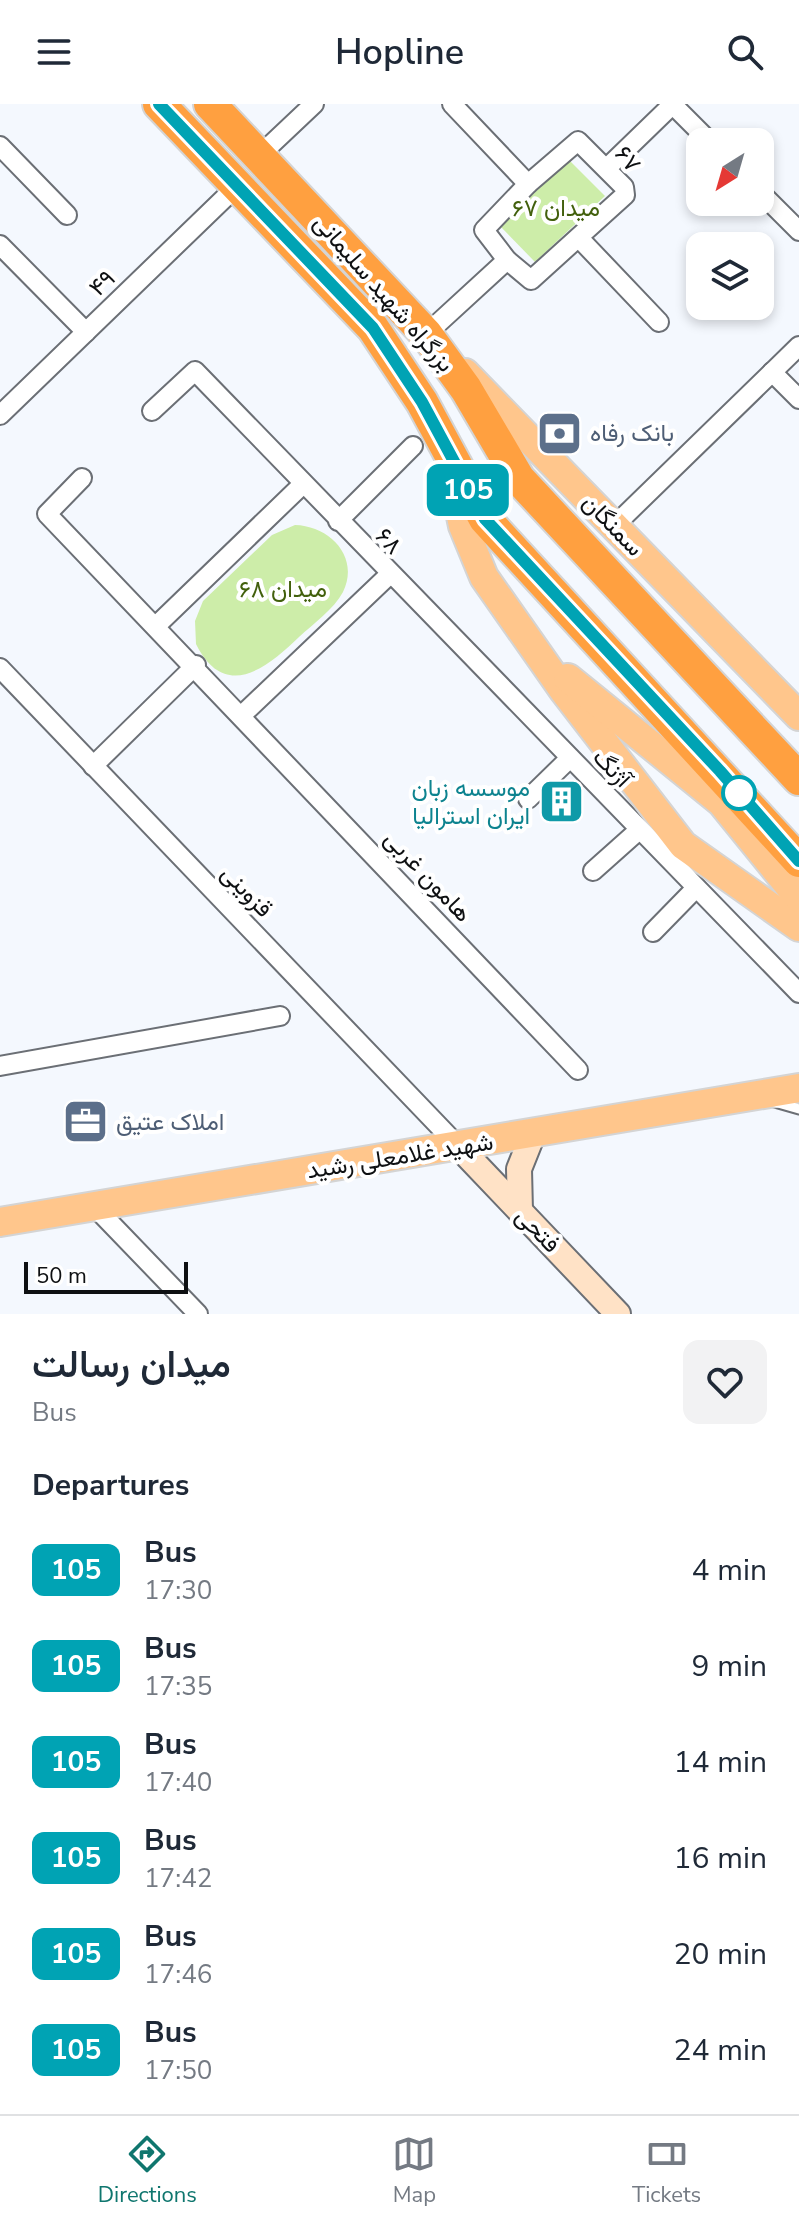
<!DOCTYPE html>
<html lang="en">
<head>
<meta charset="utf-8">
<style>
	:root { --surface:#fff; --page:#f2f2f3; --text:#1f2937; --muted:#747a83; --line:#e0e1e3; --accent:#0f766e }
	body { margin:0; font-family:"Nunito Sans",Vazirmatn,sans-serif; background:var(--page); color:var(--text); height:100vh; display:flex; flex-direction:column; font-size:30px; white-space:nowrap }
	* { box-sizing:border-box; margin:0 }
	p { font-size:26px; color:var(--muted) }
	.icon { flex:none; width:44px; height:44px; fill:none; stroke:currentColor; stroke-width:2; stroke-linecap:round; stroke-linejoin:round }
	.map { position:relative; height:1210px; overflow:hidden }
	.details { display:flex; flex-direction:column; background:var(--surface); flex:1 }
	.details>* { flex:none }
	.badge { padding:0 16px; border-radius:12px; font-size:28px; line-height:52px }
	.needle { width:52px; rotate:217deg }
	.fabs { position:absolute; left:686px; top:24px; display:grid; gap:16px }
	.fabs a { display:grid; place-items:center; width:88px; height:88px; border-radius:16px; background:var(--surface); box-shadow:0 4px 12px #0003; font-size:40px }
	.scale { position:absolute; left:24px; bottom:20px; width:164px; box-sizing:border-box; padding-left:8px; border:4px solid #0e1012; border-top:0; font-size:22px; line-height:28px; white-space:nowrap; color:#0e1012; -webkit-text-stroke:6px #fff; paint-order:stroke }
	.map>.badge { position:absolute; translate:-50% -50%; box-shadow:0 0 0 4px #fff }
	h2 { padding:0 32px; font-size:30px; line-height:72px }
	.round { display:grid; place-items:center; flex:none; width:84px; height:84px; border-radius:16px; background:var(--page) }
	.head { display:flex; align-items:center; justify-content:space-between; height:136px; padding:0 32px }
	h1 { font-size:38px; font-weight:600; line-height:60px }
	ul { padding:0; list-style:none }
	li { display:flex; align-items:center; gap:24px; height:96px; padding:0 32px }
	li div { flex:1 }
	li b { display:block; font-size:30px }
	li em { font-style:normal }
	li .badge { min-width:88px; font-weight:700; text-align:center }
	header { display:flex; justify-content:space-between; align-items:center; height:104px; padding:0 32px; background:var(--surface); font-size:36px; font-weight:600 }
	.tabs { display:flex; justify-content:space-around; align-items:center; height:112px; border-top:2px solid var(--line); background:var(--surface); font-size:22px; color:var(--muted) }
	.tabs a { display:grid; justify-items:center; gap:4px }
	.tabs .selected { color:var(--accent) }
	.map>svg:first-child { display:block }
	.green { fill:#cdeda9 }
	.lines { fill:none; stroke-linecap:round; stroke-linejoin:round }
	.lane-casing { stroke:#6b6f75; stroke-width:13 }
	.street-casing { stroke:#6b6f75; stroke-width:22 }
	.secondary-casing { stroke:#6b6f75; stroke-width:28 }
	.primary-casing { stroke:#d4d4d4; stroke-width:32 }
	.highway-casing { stroke:#d4d4d4; stroke-width:36 }
	.lane { stroke:#fff; stroke-width:9 }
	.street { stroke:#fff; stroke-width:18 }
	.secondary { stroke:#ffe2c6; stroke-width:24 }
	.primary { stroke:#ffc68c; stroke-width:28 }
	.highway { stroke:#ffa040; stroke-width:32 }
	.line-casing { stroke:#fff; stroke-width:18 }
	.line { stroke:#00a3b4; stroke-width:12 }
	.stop-dot { fill:#fff; stroke:#00a3b4; stroke-width:4 }
	.labels { text-anchor:middle; stroke-width:8; stroke-linejoin:round; paint-order:stroke }
	.street-label { font-size:24px; fill:#0e1012; stroke:#fff }
	.park-label { font-size:24px; fill:#42600d; stroke:#fff }
	.service-label { font-size:24px; fill:#4e5e75; stroke:#fff; text-anchor:start }
	.culture-label { font-size:24px; fill:#0d838f; stroke:#fff; text-anchor:end }
</style>
</head>
<body>
<header><svg class="icon" aria-label="menu" viewBox="0 0 24 24"><path d="M4 6h16M4 12h16M4 18h16"/></svg>Hopline<svg class="icon" aria-label="search" viewBox="0 0 24 24"><circle cx="10" cy="10" r="6"/><path d="M15 15l6 6"/></svg></header>
<div class="map">
<svg width="799" height="1210" viewBox="0 0 799 1210">
	<rect width="100%" height="100%" fill="#f4f8fe"/>
	<g class="green">
		<polygon points="569,56 605,92 535,158 500,122"/>
		<path d="M 295,421 C 330,422 360,453 343,488 C 334,505 313,520 299,533 C 267,564 225,598 196,540 L 195,517 L 203,497 L 272,431 Z"/>
	</g>
	<g class="lines">
		<defs>
			<polyline id="lane" points="771,997 799,1005"/>
			<g id="street">
				<polyline points="452,0 528,80"/>
				<polyline points="672,0 710,38"/>
				<polygon points="578,37 624,83 625,91 531,176 507,156 484,126 528,80"/>
				<polyline points="0,42 67,111"/>
				<polyline points="260,51 314,0"/>
				<polyline points="607,64 673,0"/>
				<polyline points="760,88 799,127"/>
				<polyline points="579,134 659,218"/>
				<polyline points="0,141 86,228"/>
				<polyline points="434,223 507,156"/>
				<polyline points="772,268 799,295"/>
				<polyline points="152,307 195,267 799,889"/>
				<polyline points="0,311 238,81"/>
				<polyline points="82,374 47,410 578,966"/>
				<polyline points="338,417 413,342"/>
				<polyline points="614,422 799,242"/>
				<polyline points="157,521 302,381"/>
				<polyline points="0,564 459,1043"/>
				<polyline points="242,611 389,471"/>
				<polyline points="93,662 196,561"/>
				<polyline points="528,695 570,654"/>
				<polyline points="593,767 639,726"/>
				<polyline points="653,828 696,784"/>
				<polyline points="0,962 280,912"/>
				<polyline points="93,1101 198,1210"/>
			</g>
			<g id="secondary">
				<polyline points="459,1043 618,1210"/>
				<polyline points="520,1107 519,1065 533,1030"/>
			</g>
			<g id="primary">
				<polyline points="465,269 799,612"/>
				<polyline points="451,364 463,422 484,473 564,587 683,741 799,823"/>
				<polyline points="568,574 721,698 799,794"/>
				<polyline points="0,1118 799,984"/>
			</g>
			<g id="highway">
				<polyline points="159,0 373,224 422,298 485,415 799,757"/>
				<polyline points="210,0 426,230 466,285 519,375 799,675"/>
			</g>
		</defs>
		<use href="#lane" class="lane-casing"/>
		<use href="#street" class="street-casing"/>
		<use href="#secondary" class="secondary-casing"/>
		<use href="#primary" class="primary-casing"/>
		<use href="#highway" class="highway-casing"/>
		<use href="#lane" class="lane"/>
		<use href="#street" class="street"/>
		<use href="#secondary" class="secondary"/>
		<use href="#primary" class="primary"/>
		<use href="#highway" class="highway"/>
	</g>
	<g class="lines">
		<defs>
			<polyline id="line" points="159,0 373,224 422,298 485,415 720,667 799,757"/>
		</defs>
		<use href="#line" class="line-casing"/>
		<use href="#line" class="line"/>
	</g>
	<defs>
		<symbol id="bank-square" viewBox="-11 -11 22 22"><rect x="-9" y="-9" width="18" height="18" rx="4" fill="#5c6f8a" stroke="#fff"/><path d="M-6-4H6V4H-6ZM0-2.3a2.3 2.3 0 1 0 0 4.6a2.3 2.3 0 1 0 0-4.6Z" fill="#fff"/></symbol>
		<symbol id="building-square" viewBox="-11 -11 22 22"><rect x="-9" y="-9" width="18" height="18" rx="4" fill="#0f9aa8" stroke="#fff"/><path d="M-4-6H4V6H1V3H-1V6H-4ZM-2.5-4.3h1.7v1.8h-1.7ZM.8-4.3h1.7v1.8H.8ZM-2.5-1h1.7V.8h-1.7ZM.8-1h1.7V.8H.8Z" fill="#fff"/></symbol>
		<symbol id="office-square" viewBox="-11 -11 22 22"><rect x="-9" y="-9" width="18" height="18" rx="4" fill="#5c6f8a" stroke="#fff"/><path d="M-6-3h4V-5.5h4V-3h4V5H-6ZM-1-4.5V-3h2v-1.5ZM-6 0V1H6V0Z" fill="#fff"/></symbol>
	</defs>
	<g fill-rule="evenodd">
		<use href="#bank-square" x="534" y="304" width="51" height="51"/>
		<use href="#building-square" x="536" y="672" width="51" height="51"/>
		<use href="#office-square" x="60" y="992" width="51" height="51"/>
	</g>
	<circle class="stop-dot" cx="739" cy="689" r="16"/>
	<g class="labels">
		<g class="street-label">
			<text transform="translate(628 55) rotate(51)" y="8">۶۷</text>
			<text transform="translate(102 179) rotate(-44)" y="8">۴۹</text>
			<text transform="translate(384 189) rotate(49)" y="8">بزرگراه شهید سلیمانی</text>
			<text transform="translate(613 421) rotate(46)" y="8">سمنگان</text>
			<text transform="translate(389 437) rotate(47)" y="8">۶۸</text>
			<text transform="translate(612 664) rotate(46)" y="8">آژنگ</text>
			<text transform="translate(428 772) rotate(47)" y="8">هامون غربی</text>
			<text transform="translate(247 787) rotate(46)" y="8">قزوینی</text>
			<text transform="translate(400 1052) rotate(-9)" y="8">شهید غلامعلی رشید</text>
			<text transform="translate(538 1126) rotate(46)" y="8">فتحی</text>
		</g>
		<g class="park-label">
			<text x="556" y="112">میدان ۶۷</text>
			<text x="283" y="493">میدان ۶۸</text>
		</g>
		<g class="service-label">
			<text x="590" y="337">بانک رفاه</text>
			<text x="116" y="1026">املاک عتیق</text>
		</g>
		<g class="culture-label">
			<text x="530" y="692">موسسه زبان<tspan x="530" dy="28">ایران استرالیا</tspan></text>
		</g>
	</g>
</svg>
<div class="fabs">
<a><svg class="needle" viewBox="-14 -14 28 28"><path d="M0-13l5 13h-10z" fill="#e53935"/><path d="M0 13l5-13h-10z" fill="#747a83"/></svg></a>
<a><svg class="icon" aria-label="layers" viewBox="0 0 24 24"><path d="M12 4l9 5-9 5-9-5zM3 14l9 5 9-5"/></svg></a>
</div>
<div class="scale">50 m</div>
<b class="badge" style="left:468px;top:386px;background:#00a3b4;color:#fff">105</b>
</div>
<section class="details">
<div class="head"><div><h1>میدان رسالت</h1><p>Bus</p></div><a class="round"><svg class="icon" aria-label="heart" viewBox="0 0 24 24"><path d="M12 20l-8-8c-3-5 5-10 8-4 3-6 11-1 8 4z"/></svg></a></div>
<h2>Departures</h2>
<ul>
<li><span class="badge" style="background:#00a3b4;color:#fff">105</span><div><b>Bus</b><p>17:30</p></div><em>4 min</em></li>
<li><span class="badge" style="background:#00a3b4;color:#fff">105</span><div><b>Bus</b><p>17:35</p></div><em>9 min</em></li>
<li><span class="badge" style="background:#00a3b4;color:#fff">105</span><div><b>Bus</b><p>17:40</p></div><em>14 min</em></li>
<li><span class="badge" style="background:#00a3b4;color:#fff">105</span><div><b>Bus</b><p>17:42</p></div><em>16 min</em></li>
<li><span class="badge" style="background:#00a3b4;color:#fff">105</span><div><b>Bus</b><p>17:46</p></div><em>20 min</em></li>
<li><span class="badge" style="background:#00a3b4;color:#fff">105</span><div><b>Bus</b><p>17:50</p></div><em>24 min</em></li>
</ul>
</section>
<nav class="tabs">
<a class="selected"><svg class="icon" aria-label="directions" viewBox="0 0 24 24"><path d="M12 3l9 9-9 9-9-9zM9 14v-3h6M13 9l2 2-2 2"/></svg>Directions</a>
<a><svg class="icon" aria-label="map" viewBox="0 0 24 24"><path d="M3 6l6-2 6 2 6-2v14l-6 2-6-2-6 2zM9 4v14M15 6v14"/></svg>Map</a>
<a><svg class="icon" aria-label="tickets" viewBox="0 0 24 24"><path d="M3 7h18v10H3zM15 7v10"/></svg>Tickets</a>
</nav>
</body>
</html>
